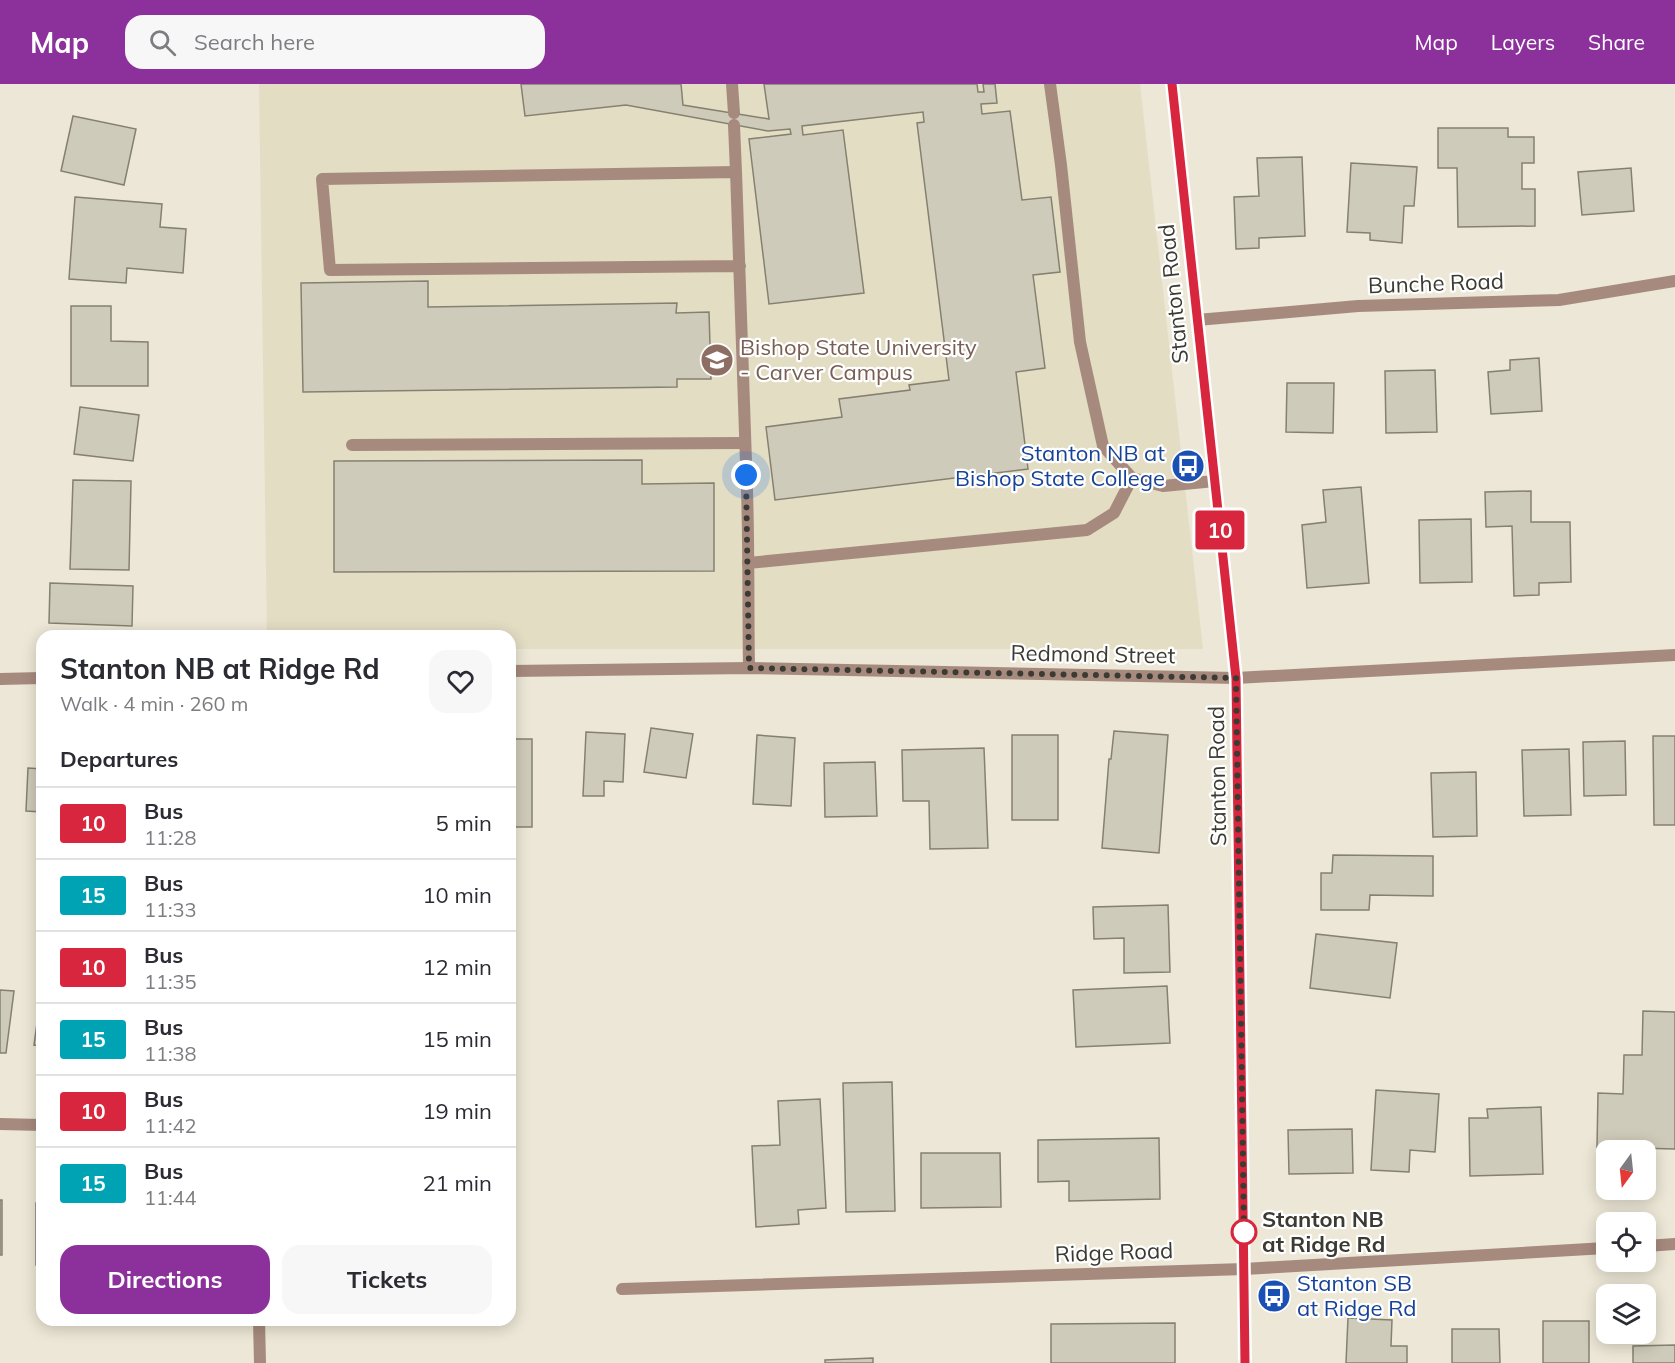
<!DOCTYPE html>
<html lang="en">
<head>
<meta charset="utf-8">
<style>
	:root { --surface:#fff; --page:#f7f7f7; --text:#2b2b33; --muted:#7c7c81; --line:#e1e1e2; --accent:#8c319c }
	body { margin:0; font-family:Mulish,sans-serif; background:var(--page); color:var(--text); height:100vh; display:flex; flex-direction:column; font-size:22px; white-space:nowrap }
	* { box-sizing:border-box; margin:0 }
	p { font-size:20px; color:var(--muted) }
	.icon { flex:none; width:33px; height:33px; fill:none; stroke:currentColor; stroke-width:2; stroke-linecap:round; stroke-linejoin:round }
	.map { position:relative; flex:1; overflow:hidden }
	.details { position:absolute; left:36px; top:546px; width:480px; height:696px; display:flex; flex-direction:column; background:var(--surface); border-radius:18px; box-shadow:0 3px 15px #0003 }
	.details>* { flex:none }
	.badge { padding:0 12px; border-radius:4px; font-size:21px; line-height:39px }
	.needle { width:39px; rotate:195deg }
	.fabs { position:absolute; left:1596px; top:1056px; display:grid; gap:12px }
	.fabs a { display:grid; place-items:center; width:60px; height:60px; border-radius:12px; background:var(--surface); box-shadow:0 3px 15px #0003; font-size:30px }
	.you { position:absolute; width:30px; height:30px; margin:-15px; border:4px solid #fff; border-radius:50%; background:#1a73e8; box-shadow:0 0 0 9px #1a73e833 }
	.map>.badge { position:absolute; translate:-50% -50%; box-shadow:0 0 0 3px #fff }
	h2 { padding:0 24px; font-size:22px; line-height:54px }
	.round { display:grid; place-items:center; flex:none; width:63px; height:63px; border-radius:18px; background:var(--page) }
	.summary { display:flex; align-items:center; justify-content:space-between; height:102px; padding:0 24px }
	h1 { font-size:28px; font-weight:700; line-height:45px }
	.action { display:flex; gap:12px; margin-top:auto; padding:12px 24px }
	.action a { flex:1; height:69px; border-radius:18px; background:var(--accent); color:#fff; font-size:24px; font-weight:700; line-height:69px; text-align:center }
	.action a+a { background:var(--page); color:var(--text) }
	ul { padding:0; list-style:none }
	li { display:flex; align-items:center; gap:18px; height:72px; padding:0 24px; border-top:2px solid var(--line) }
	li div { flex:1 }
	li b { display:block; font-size:22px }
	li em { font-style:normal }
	li .badge { min-width:66px; font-weight:700; text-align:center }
	header { display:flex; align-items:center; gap:36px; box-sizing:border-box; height:84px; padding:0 30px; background:var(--accent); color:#fff }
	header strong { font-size:28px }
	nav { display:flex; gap:33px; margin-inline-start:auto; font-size:21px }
	.search { width:420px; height:54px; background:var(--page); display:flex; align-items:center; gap:15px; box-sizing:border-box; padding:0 21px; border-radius:18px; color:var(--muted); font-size:22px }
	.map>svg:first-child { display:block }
	.built { fill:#e3ddc4 }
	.building { fill:#cfcbba; stroke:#858171; stroke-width:1.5 }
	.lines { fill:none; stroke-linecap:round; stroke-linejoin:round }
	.service { stroke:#a78a7e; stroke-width:12 }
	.minor { stroke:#a78a7e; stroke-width:12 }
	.tertiary { stroke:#a78a7e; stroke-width:12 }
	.line-casing { stroke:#fff; stroke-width:14 }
	.line { stroke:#d7263d; stroke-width:9 }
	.walk { stroke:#3b3a33; stroke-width:6; stroke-dasharray:0 10.8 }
	.stop-dot { fill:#fff; stroke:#d7263d; stroke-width:3 }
	.labels { text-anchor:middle; stroke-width:4.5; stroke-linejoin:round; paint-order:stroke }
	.street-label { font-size:22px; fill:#3b3a33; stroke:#fff }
	.education-label { font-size:22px; fill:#785e54; stroke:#fff; text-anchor:start }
	.transit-label { font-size:22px; fill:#164399; stroke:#fff; text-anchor:end }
	.stop-label { font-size:22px; font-weight:bold; fill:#3b3a33; stroke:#fff; text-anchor:start }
</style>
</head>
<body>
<header>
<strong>Map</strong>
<div class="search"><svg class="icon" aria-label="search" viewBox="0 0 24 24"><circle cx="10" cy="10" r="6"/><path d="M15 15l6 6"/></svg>Search here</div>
<nav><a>Map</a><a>Layers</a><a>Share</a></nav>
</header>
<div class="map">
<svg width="1675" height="1279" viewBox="0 0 1675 1279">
	<rect width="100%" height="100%" fill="#ece7d6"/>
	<polygon class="built" points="259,0 1140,0 1203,565 510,565 510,552 267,552"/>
	<g class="building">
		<polygon points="521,0 681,0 683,21 769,35 764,0 977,0 978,8 984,8 983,0 995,0 997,19 981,20 982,30 1010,27 1022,116 1051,113 1060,188 1033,191 1045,284 1016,288 1028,385 775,416 766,343 842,333 839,315 910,306 909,301 949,296 917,39 924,38 923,28 802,42 803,51 843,46 864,209 769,220 749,55 791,50 790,45 768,47 626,21 525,32"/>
		<polygon points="73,32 136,45 124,101 61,87"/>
		<polygon points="1438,44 1508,44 1508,53 1534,53 1534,79 1522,79 1522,105 1535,105 1535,142 1458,143 1457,84 1438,84"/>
		<polygon points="1302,73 1305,152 1259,154 1259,164 1236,165 1234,113 1259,112 1257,74"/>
		<polygon points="1351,79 1417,83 1414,122 1404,122 1402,159 1370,156 1370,149 1347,148"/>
		<polygon points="1631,84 1634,127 1582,131 1578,88"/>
		<polygon points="75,113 162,120 160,143 186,145 183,189 127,184 126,199 69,195"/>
		<polygon points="428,197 428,223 677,219 676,229 709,228 711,295 677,295 677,303 303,308 301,199"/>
		<polygon points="71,222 111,222 111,257 148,258 148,302 71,302"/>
		<polygon points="1539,274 1542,327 1491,330 1488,288 1510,286 1510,276"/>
		<polygon points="1435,286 1437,348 1386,349 1385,287"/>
		<polygon points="1287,299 1334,299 1333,349 1286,348"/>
		<polygon points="80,323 139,331 133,377 74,370"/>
		<polygon points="642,376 642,400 714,399 714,487 334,488 334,377"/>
		<polygon points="73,396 131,397 129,486 70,485"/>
		<polygon points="1361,403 1369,499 1307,504 1302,441 1326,438 1323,406"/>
		<polygon points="1531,407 1531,438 1570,438 1571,498 1539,499 1539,511 1514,512 1512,442 1486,443 1485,408"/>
		<polygon points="1471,435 1472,498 1420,499 1419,436"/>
		<polygon points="50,499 133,502 132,542 49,539"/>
		<polygon points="651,644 693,650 686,694 644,688"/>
		<polygon points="1114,647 1168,651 1159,769 1102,764 1109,675 1111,675"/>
		<polygon points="586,648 625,650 623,698 604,697 604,712 583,712"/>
		<polygon points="757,651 795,654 791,722 753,720"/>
		<rect x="1012" y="651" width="46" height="85"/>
		<polygon points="1653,652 1675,652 1675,741 1654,741"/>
		<rect x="510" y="655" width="22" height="88"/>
		<polygon points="1625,657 1626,711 1584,712 1583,658"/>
		<polygon points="984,664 988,764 930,765 929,717 903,717 902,666"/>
		<polygon points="1569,665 1571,731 1524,732 1522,666"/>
		<polygon points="875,678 877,732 825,733 824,679"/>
		<polygon points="28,684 42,685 42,728 26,727"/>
		<polygon points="1476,688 1477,752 1433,753 1431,689"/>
		<polygon points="1333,771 1433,772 1433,812 1370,811 1369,826 1321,826 1321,789 1332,789"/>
		<polygon points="1168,821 1170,888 1124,889 1124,854 1094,855 1093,823"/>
		<polygon points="1316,850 1397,859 1390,914 1310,904"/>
		<polygon points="1167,902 1170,959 1076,963 1073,906"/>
		<polygon points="0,906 14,907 6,969 0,969"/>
		<polygon points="41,910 42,910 42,962 34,961"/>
		<polygon points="1643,927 1675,928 1675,1065 1597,1063 1598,1009 1623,1010 1624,971 1642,971"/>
		<polygon points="892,998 895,1127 846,1128 843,999"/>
		<polygon points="1376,1006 1439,1010 1435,1068 1410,1066 1409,1088 1371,1086"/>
		<polygon points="820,1015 826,1124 798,1126 799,1140 756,1143 752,1062 780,1061 778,1017"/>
		<polygon points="1541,1023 1543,1090 1470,1092 1469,1034 1488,1034 1487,1025"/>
		<polygon points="1352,1045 1353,1089 1289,1090 1288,1046"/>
		<polygon points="1159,1054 1160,1115 1069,1117 1069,1097 1038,1098 1038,1056"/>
		<polygon points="921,1069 1000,1069 1001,1123 921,1124"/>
		<rect x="0" y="1116" width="2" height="55"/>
		<rect x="36" y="1119" width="6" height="62"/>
		<polygon points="1348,1234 1392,1236 1391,1262 1407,1262 1407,1279 1346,1279"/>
		<rect x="1543" y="1237" width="46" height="42"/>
		<polygon points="1175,1239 1175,1279 1051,1279 1051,1240"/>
		<polygon points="1452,1245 1499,1245 1500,1279 1452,1279"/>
		<polygon points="1675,1261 1675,1279 1633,1279 1633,1262"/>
		<polygon points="873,1274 873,1279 825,1279 825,1276"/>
	</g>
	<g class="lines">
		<g class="service">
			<polyline points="732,0 734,29"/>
			<polyline points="1050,0 1061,81 1080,258 1103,362 1132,394 1163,402 1215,397"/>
			<polyline points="734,41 736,88"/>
			<path d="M 740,182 L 330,186 L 322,95 L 736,88 C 740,194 743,300 747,407 C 749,466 748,525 749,584"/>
			<polyline points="352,361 744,359"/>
			<polyline points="748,479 1087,446 1114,429 1132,394"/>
		</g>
		<g class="minor">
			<polyline points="1197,236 1358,222 1559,216 1675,197"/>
			<polyline points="510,587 749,584 1236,594 1675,571"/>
			<polyline points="0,595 42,594"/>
			<polyline points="0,1040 42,1041"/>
			<polyline points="1646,1162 1675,1160"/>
			<polyline points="622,1205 1244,1185 1606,1164"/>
			<polyline points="259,1236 260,1279"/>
		</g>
		<polyline class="tertiary" points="1172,0 1236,594 1245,1279"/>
	</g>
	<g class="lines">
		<defs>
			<polyline id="line" points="1172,0 1236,594 1245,1279"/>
		</defs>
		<use href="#line" class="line-casing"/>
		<use href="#line" class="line"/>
		<polyline class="walk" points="746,391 749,584 1236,594 1244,1148"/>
	</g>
	<defs>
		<symbol id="university-disc" viewBox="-11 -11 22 22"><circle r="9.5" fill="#8d6e63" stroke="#fff"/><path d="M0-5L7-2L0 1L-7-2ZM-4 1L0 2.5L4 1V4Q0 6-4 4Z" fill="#fff"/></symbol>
		<symbol id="bus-disc" viewBox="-11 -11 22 22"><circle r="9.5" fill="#1a4fb4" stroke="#fff"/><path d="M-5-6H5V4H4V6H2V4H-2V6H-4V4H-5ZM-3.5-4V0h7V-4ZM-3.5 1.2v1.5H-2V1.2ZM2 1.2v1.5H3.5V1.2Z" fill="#fff"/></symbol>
	</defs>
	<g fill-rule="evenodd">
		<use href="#university-disc" x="698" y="257" width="38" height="38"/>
		<use href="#bus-disc" x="1169" y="363" width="38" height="38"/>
		<use href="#bus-disc" x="1255" y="1193" width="38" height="38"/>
	</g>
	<circle class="stop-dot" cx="1244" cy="1148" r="12"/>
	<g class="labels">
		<g class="street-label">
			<text transform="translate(1436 199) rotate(-2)" y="8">Bunche Road</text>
			<text transform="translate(1173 210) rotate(-96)" y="8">Stanton Road</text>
			<text transform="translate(1093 570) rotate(1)" y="8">Redmond Street</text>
			<text transform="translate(1217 692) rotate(-91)" y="8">Stanton Road</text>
			<text transform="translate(1114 1168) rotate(-2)" y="8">Ridge Road</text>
		</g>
		<g class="education-label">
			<text x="740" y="271">Bishop State University<tspan x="740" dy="25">- Carver Campus</tspan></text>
		</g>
		<g class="transit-label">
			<text x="1165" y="377">Stanton NB at<tspan x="1165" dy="25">Bishop State College</tspan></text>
			<text x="1297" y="1207" text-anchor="start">Stanton SB<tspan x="1297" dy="25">at Ridge Rd</tspan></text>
		</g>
		<g class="stop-label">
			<text x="1262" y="1143">Stanton NB<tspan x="1262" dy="25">at Ridge Rd</tspan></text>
		</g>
	</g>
</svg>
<div class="fabs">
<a><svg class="needle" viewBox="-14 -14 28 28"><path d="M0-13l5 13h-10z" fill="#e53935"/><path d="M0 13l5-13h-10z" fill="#7c7c81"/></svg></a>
<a><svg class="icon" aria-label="locate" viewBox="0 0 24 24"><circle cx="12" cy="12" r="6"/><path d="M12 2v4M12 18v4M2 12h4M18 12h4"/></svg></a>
<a><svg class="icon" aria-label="layers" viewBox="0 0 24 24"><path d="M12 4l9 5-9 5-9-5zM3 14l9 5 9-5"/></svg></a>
</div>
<div class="you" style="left:746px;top:391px"></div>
<b class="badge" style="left:1220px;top:446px;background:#d7263d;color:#fff">10</b>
<section class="details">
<div class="summary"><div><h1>Stanton NB at Ridge Rd</h1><p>Walk · 4 min · 260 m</p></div><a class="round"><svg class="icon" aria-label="heart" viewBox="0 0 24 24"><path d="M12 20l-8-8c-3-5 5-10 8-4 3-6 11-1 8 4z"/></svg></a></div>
<h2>Departures</h2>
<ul>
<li><span class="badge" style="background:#d7263d;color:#fff">10</span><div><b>Bus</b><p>11:28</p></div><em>5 min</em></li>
<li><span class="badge" style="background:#00a3b4;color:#fff">15</span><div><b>Bus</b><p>11:33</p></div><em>10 min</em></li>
<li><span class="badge" style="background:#d7263d;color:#fff">10</span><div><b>Bus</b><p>11:35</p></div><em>12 min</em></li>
<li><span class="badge" style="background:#00a3b4;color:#fff">15</span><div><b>Bus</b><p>11:38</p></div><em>15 min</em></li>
<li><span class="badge" style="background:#d7263d;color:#fff">10</span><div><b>Bus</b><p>11:42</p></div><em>19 min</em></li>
<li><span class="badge" style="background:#00a3b4;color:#fff">15</span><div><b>Bus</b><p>11:44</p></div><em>21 min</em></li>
</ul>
<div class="action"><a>Directions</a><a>Tickets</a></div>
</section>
</div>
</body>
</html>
